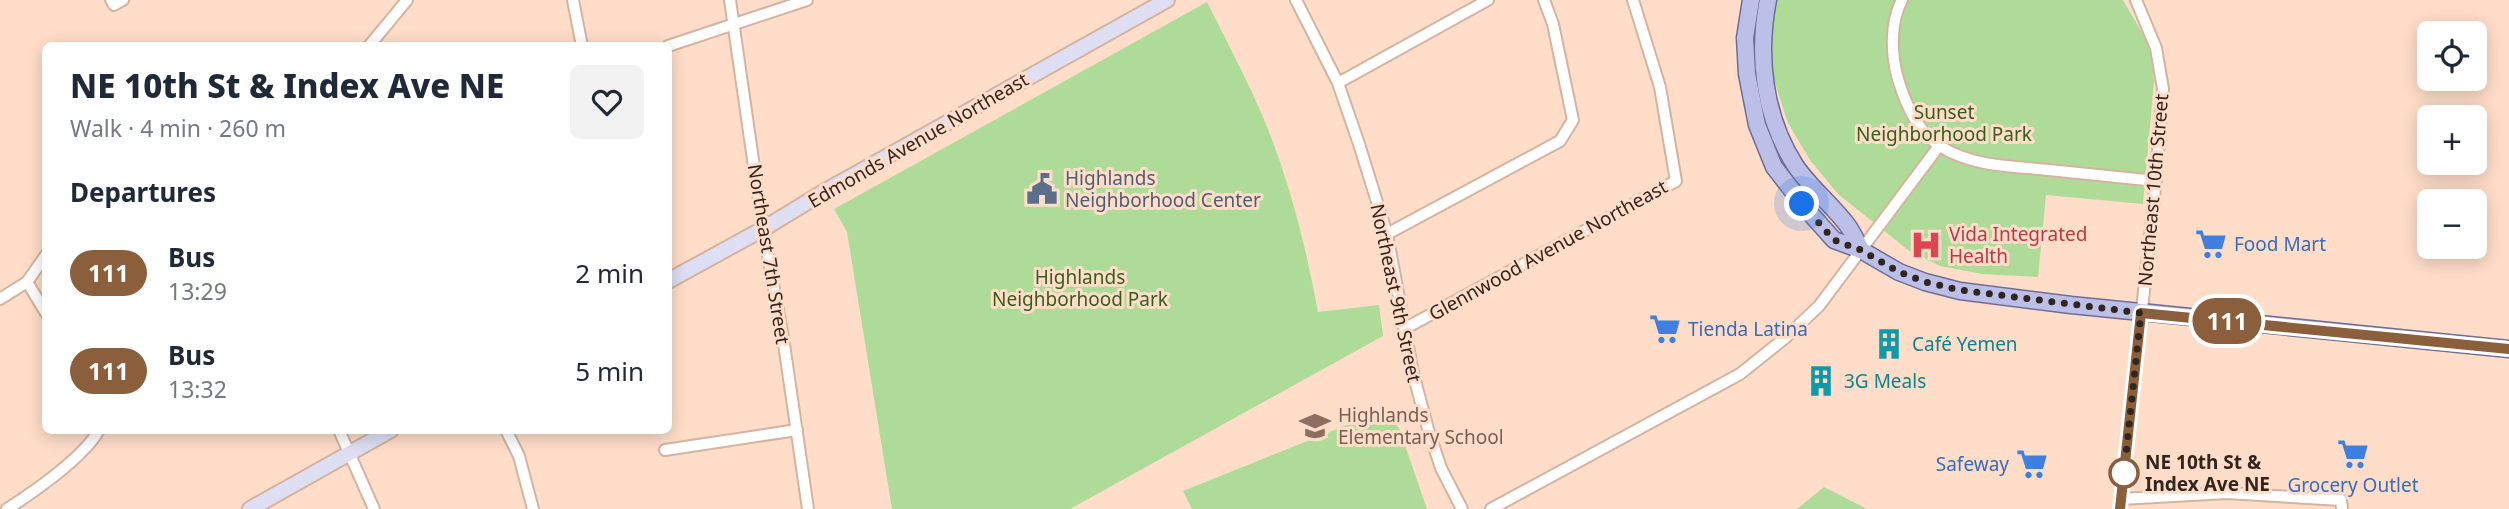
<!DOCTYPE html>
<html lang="en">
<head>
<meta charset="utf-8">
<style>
	:root { --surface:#fff; --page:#f2f2f3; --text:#1f2937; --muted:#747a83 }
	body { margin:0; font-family:"Noto Sans",sans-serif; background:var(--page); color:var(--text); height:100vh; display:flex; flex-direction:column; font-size:26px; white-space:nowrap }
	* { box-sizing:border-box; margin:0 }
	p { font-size:23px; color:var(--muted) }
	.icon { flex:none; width:38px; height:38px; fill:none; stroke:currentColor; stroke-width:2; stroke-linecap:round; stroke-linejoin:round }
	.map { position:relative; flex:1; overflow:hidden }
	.side { position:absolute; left:42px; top:42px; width:630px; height:392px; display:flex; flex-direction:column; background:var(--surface); border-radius:10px; box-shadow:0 4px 18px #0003 }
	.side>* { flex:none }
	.badge { padding:0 14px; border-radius:23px; font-size:24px; line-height:46px }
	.fabs { position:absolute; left:2417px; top:21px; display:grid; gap:14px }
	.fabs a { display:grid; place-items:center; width:70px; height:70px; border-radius:10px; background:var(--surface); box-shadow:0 4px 18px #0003; font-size:35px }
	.you { position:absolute; width:35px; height:35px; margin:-18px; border:5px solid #fff; border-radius:50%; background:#1a73e8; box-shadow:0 0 0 10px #1a73e833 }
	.map>.badge { position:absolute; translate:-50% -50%; box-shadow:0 0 0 4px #fff }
	h2 { padding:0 28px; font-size:26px; line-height:63px }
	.round { display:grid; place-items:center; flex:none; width:74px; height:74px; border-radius:10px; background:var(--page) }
	.overview { display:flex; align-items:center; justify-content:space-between; height:119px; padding:0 28px }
	h1 { font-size:33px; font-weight:800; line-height:52px }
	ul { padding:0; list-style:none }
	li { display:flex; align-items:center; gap:21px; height:98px; padding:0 28px }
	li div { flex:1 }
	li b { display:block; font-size:26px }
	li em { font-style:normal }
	li .badge { min-width:77px; font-weight:700; text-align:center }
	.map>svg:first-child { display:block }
	.green { fill:#afdb98 }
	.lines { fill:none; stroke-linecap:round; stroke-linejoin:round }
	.street-casing { stroke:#d4b4a0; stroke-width:14 }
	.secondary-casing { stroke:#d4b4a0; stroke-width:18 }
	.primary-casing { stroke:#6f6d96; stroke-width:19 }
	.street { stroke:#fff; stroke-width:10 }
	.secondary { stroke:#dedff3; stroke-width:14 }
	.primary { stroke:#bcbfe7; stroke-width:16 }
	.line-casing { stroke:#fff; stroke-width:16 }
	.line { stroke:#8b5e3c; stroke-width:10 }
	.walk { stroke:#32251d; stroke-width:7; stroke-dasharray:0 12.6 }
	.stop-dot { fill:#fff; stroke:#8b5e3c; stroke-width:3.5 }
	.labels { text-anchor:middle; stroke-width:6; stroke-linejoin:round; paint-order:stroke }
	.park-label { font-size:19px; fill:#365e1b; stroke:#ffddc9 }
	.street-label { font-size:19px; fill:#32251d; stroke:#ffddc9 }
	.service-label { font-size:19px; fill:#4e5e75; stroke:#ffddc9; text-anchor:start }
	.health-label { font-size:19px; fill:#be3a42; stroke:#ffddc9; text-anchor:start }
	.shop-label { font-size:19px; fill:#366cbe; stroke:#ffddc9; text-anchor:start }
	.culture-label { font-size:19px; fill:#0d838f; stroke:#ffddc9; text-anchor:start }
	.education-label { font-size:19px; fill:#785e54; stroke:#ffddc9; text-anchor:start }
	.stop-label { font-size:19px; font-weight:bold; fill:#32251d; stroke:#ffddc9; text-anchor:start }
</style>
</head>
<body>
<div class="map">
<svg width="2509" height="509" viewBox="0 0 2509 509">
	<rect width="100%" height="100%" fill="#ffddc9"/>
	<g class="green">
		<polygon points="1775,0 2123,0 2144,36 2152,57 2154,82 2143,204 2046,195 2038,277 1982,274 1940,266 1908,250 1838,194 1810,160 1788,123 1774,80 1769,47"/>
		<path d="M 1207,2 C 1227,42 1248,81 1265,122 C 1290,183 1306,247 1318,312 L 1379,305 L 1383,336 L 1070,509 L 892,509 L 847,232 L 834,209 Z"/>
		<polygon points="1382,411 1399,428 1427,509 1192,509 1183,491"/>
		<polygon points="1824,487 1867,509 1797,509"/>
	</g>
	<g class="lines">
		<defs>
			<g id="street">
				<polyline points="111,0 114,5 123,0"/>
				<polyline points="573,0 582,46"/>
				<polyline points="730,0 763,229 783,337 808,509"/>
				<polyline points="1296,0 1338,83 1359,144 1387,234 1413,373 1428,429 1441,468 1462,509"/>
				<path d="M 1902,0 C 1890,22 1891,55 1898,79 C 1905,103 1918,132 1940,146 C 1972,167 2012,166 2049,170 C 2085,174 2120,177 2156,181"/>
				<polyline points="369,46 407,0"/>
				<polyline points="668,46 807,0"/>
				<polyline points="1338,83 1488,0"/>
				<polyline points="1387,234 1560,141 1573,120 1553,24 1544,0"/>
				<polyline points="27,282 46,313"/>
				<polyline points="0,299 27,282 46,255"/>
				<polyline points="1404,329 1676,181 1660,87 1633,0"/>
				<polyline points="339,430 374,509"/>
				<polyline points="506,430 519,456 533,509"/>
				<polyline points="665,450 797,430"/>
				<polyline points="2121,499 2227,493 2341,500 2342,509"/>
				<path d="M 7,509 C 34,492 84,457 99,430"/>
				<polyline points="1491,509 1740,374 1785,338 1819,306 1939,146"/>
				<polyline points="2120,509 2154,200 2163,89 2156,48 2136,0"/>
			</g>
			<g id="secondary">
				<polyline points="668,281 763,229 827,190 1167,0"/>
				<polyline points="250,509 391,430"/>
			</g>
			<g id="primary">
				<polyline points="1751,0 1745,38 1747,74 1757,125 1774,167 1809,212 1834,240 1861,250 1899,272 1925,282 1960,291 2071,305 2509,349"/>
				<path d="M 1768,0 C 1757,55 1764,117 1795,165 C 1810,188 1832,204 1848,226 C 1853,233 1857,242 1861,250"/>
			</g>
		</defs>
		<use href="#street" class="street-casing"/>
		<use href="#secondary" class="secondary-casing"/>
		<use href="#primary" class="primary-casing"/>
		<use href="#street" class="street"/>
		<use href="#secondary" class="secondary"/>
		<use href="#primary" class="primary"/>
	</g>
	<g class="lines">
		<defs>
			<polyline id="line" points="2120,509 2141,313 2509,349"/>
		</defs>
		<use href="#line" class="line-casing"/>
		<use href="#line" class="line"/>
		<polyline class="walk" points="1802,204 1834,240 1861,250 1899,272 1925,282 1960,290 2141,313 2124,473"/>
	</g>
	<defs>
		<symbol id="civic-bare" viewBox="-9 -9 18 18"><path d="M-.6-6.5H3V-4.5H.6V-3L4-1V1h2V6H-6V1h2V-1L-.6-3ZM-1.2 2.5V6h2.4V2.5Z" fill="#5c6f8a" stroke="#ffddc9" stroke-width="2.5" paint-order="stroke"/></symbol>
		<symbol id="supermarket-bare" viewBox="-9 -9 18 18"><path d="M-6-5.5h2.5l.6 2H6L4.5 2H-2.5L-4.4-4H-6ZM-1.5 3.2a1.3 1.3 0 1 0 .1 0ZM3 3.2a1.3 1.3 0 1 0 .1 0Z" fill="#3f7fe0" stroke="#ffddc9" stroke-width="2.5" paint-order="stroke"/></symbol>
		<symbol id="hospital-bare" viewBox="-9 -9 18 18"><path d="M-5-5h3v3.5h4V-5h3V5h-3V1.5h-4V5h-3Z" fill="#e0444e" stroke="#ffddc9" stroke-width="2.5" paint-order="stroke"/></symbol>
		<symbol id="building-bare" viewBox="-9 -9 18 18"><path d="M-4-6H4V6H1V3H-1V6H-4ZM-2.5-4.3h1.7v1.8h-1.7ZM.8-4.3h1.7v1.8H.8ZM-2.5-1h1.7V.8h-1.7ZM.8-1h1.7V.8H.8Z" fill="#0f9aa8" stroke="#ffddc9" stroke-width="2.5" paint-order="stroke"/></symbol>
		<symbol id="school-bare" viewBox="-9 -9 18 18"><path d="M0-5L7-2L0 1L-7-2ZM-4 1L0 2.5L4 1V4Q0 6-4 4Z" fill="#8d6e63" stroke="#ffddc9" stroke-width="2.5" paint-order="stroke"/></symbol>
	</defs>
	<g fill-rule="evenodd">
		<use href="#civic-bare" x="1020" y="167" width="44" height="44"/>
		<use href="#supermarket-bare" x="2189" y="222" width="44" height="44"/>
		<use href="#hospital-bare" x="1904" y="223" width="44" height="44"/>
		<use href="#supermarket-bare" x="1643" y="307" width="44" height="44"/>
		<use href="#building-bare" x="1867" y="322" width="44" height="44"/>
		<use href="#building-bare" x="1799" y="359" width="44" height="44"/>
		<use href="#school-bare" x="1293" y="404" width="44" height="44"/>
		<use href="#supermarket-bare" x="2331" y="432" width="44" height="44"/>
		<use href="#supermarket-bare" x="2010" y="442" width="44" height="44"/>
	</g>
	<circle class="stop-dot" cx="2124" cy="473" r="14"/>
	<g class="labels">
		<g class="park-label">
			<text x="1944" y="119">Sunset<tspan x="1944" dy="22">Neighborhood Park</tspan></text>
			<text x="1080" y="284">Highlands<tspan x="1080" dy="22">Neighborhood Park</tspan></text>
		</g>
		<g class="street-label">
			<text transform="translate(918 140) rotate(-30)" y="7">Edmonds Avenue Northeast</text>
			<text transform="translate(2153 190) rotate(-85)" y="7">Northeast 10th Street</text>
			<text transform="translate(1548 250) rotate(-29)" y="7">Glennwood Avenue Northeast</text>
			<text transform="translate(769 254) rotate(81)" y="7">Northeast 7th Street</text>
			<text transform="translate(1396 293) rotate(78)" y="7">Northeast 9th Street</text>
		</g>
		<g class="service-label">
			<text x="1065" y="185">Highlands<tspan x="1065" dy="22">Neighborhood Center</tspan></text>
		</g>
		<g class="health-label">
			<text x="1949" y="241">Vida Integrated<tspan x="1949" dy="22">Health</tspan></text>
		</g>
		<g class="shop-label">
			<text x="2234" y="251">Food Mart</text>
			<text x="1688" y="336">Tienda Latina</text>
			<text x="2009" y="471" text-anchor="end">Safeway</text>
			<text x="2353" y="492" text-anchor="middle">Grocery Outlet</text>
		</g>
		<g class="culture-label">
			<text x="1912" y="351">Café Yemen</text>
			<text x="1844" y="388">3G Meals</text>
		</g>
		<g class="education-label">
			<text x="1338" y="422">Highlands<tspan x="1338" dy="22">Elementary School</tspan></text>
		</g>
		<g class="stop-label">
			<text x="2145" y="469">NE 10th St &amp;<tspan x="2145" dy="22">Index Ave NE</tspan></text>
		</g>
	</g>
</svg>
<div class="fabs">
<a><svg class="icon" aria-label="locate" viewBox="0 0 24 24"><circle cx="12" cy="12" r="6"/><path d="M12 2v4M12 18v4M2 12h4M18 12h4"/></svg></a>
<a>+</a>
<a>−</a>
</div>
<div class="you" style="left:1802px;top:204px"></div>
<b class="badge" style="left:2227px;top:321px;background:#8b5e3c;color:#fff">111</b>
<section class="side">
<div class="overview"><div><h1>NE 10th St &amp; Index Ave NE</h1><p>Walk · 4 min · 260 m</p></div><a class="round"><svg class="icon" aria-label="heart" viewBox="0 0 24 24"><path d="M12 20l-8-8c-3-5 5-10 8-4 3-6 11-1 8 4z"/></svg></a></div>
<h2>Departures</h2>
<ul>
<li><span class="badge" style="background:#8b5e3c;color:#fff">111</span><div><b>Bus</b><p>13:29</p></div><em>2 min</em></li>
<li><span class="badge" style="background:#8b5e3c;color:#fff">111</span><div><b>Bus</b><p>13:32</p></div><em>5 min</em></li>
</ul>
</section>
</div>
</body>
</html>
